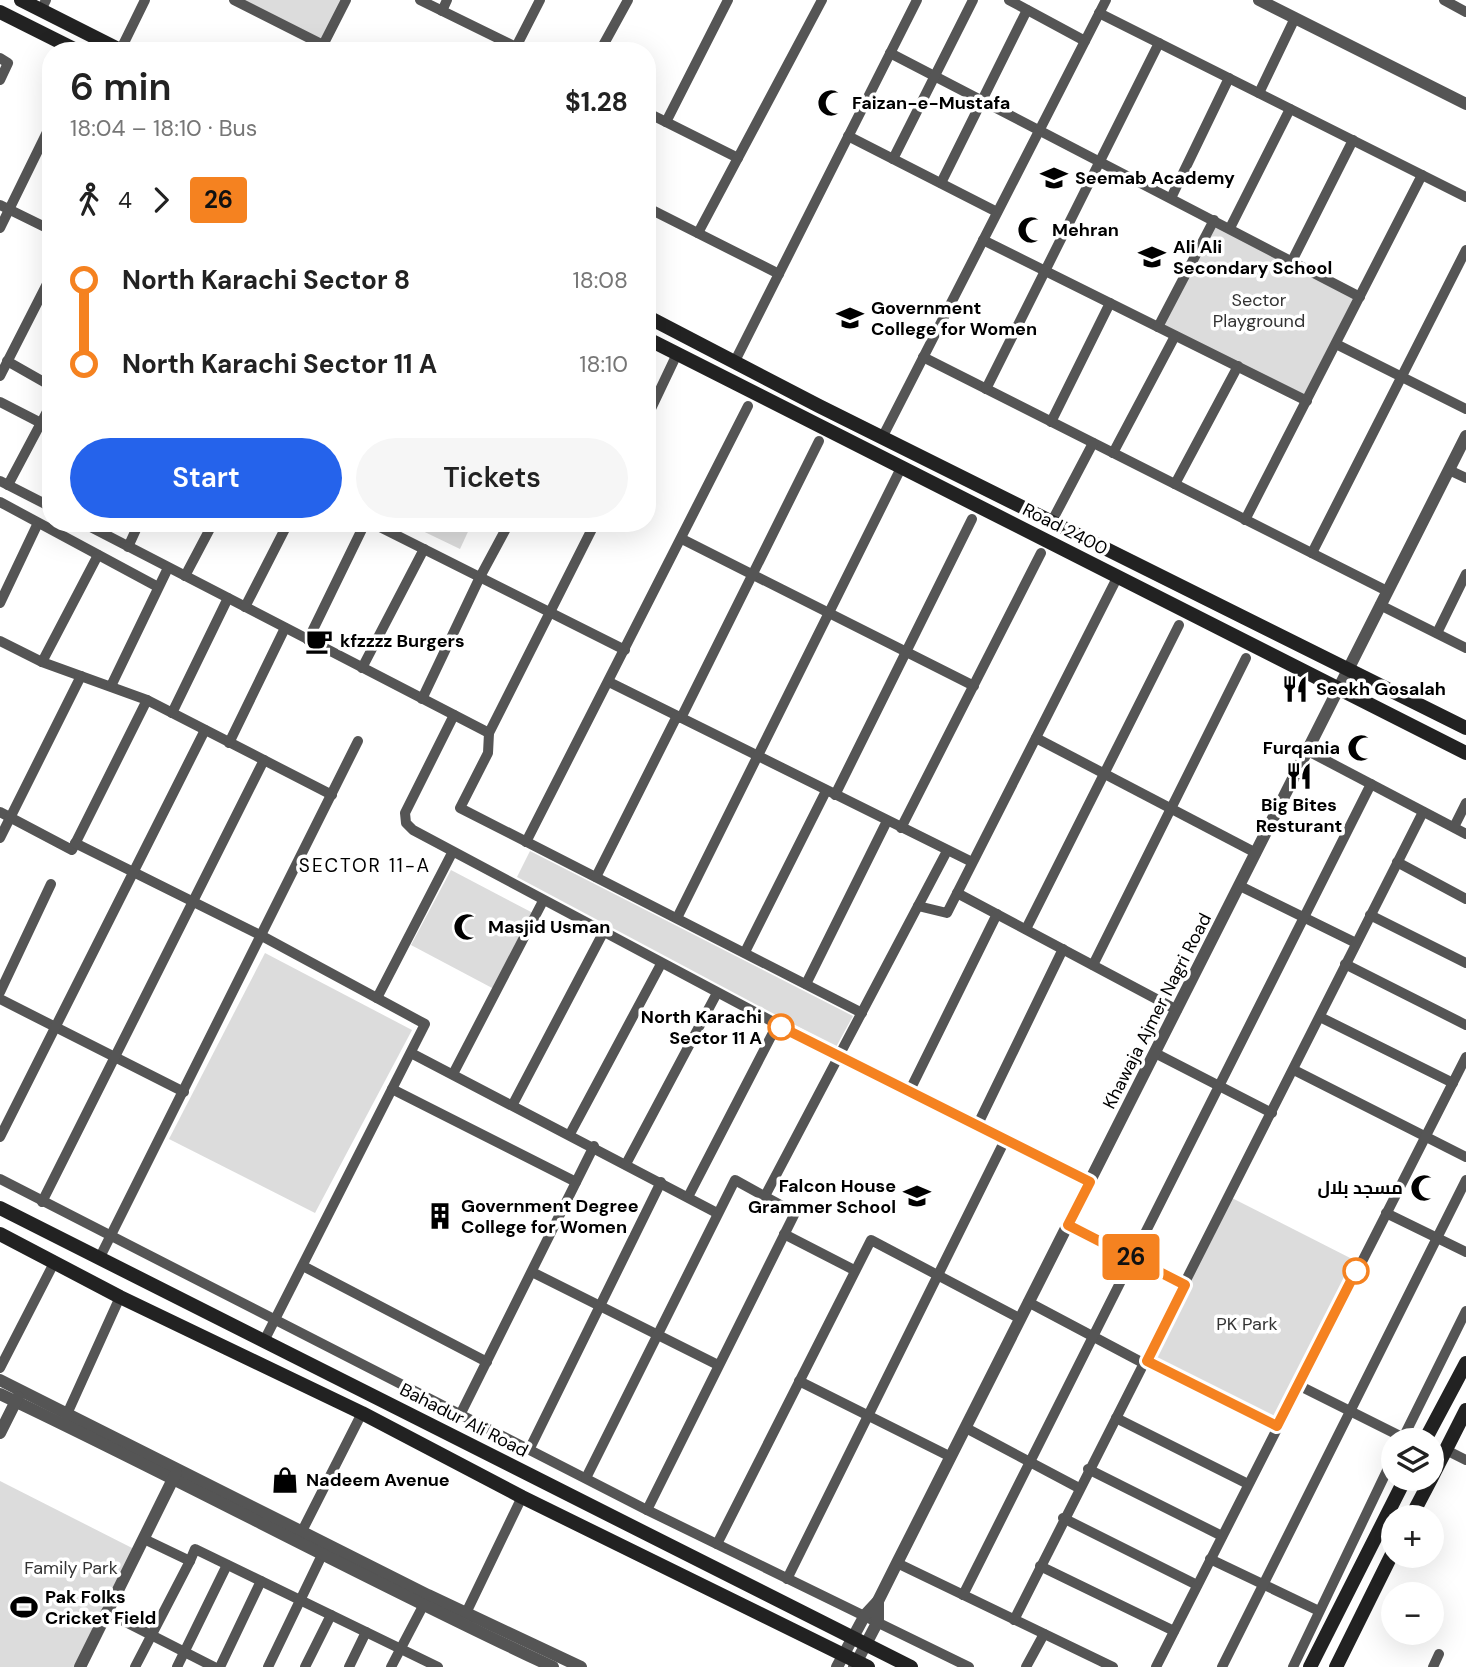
<!DOCTYPE html>
<html lang="en">
<head>
<meta charset="utf-8">
<style>
	:root { --surface:#fff; --page:#f6f6f6; --text:#222; --muted:#767676; --accent:#2563eb }
	body { margin:0; font-family:"DM Sans",Cairo,sans-serif; background:var(--page); color:var(--text); height:100vh; display:flex; flex-direction:column; font-size:26px; white-space:nowrap }
	* { box-sizing:border-box; margin:0 }
	p { font-size:23px; color:var(--muted) }
	.icon { flex:none; width:38px; height:38px; fill:none; stroke:currentColor; stroke-width:2; stroke-linecap:round; stroke-linejoin:round }
	.map { position:relative; flex:1; overflow:hidden }
	.details { position:absolute; left:42px; top:42px; width:614px; height:490px; display:flex; flex-direction:column; background:var(--surface); border-radius:28px; box-shadow:0 7px 28px #0002 }
	.details>* { flex:none }
	.badge { padding:0 14px; border-radius:5px; font-size:24px; line-height:46px }
	.fabs { position:absolute; left:1381px; top:1428px; display:grid; gap:14px }
	.fabs a { display:grid; place-items:center; width:63px; height:63px; border-radius:50%; background:var(--surface); box-shadow:0 7px 28px #0002; font-size:35px }
	.map>.badge { position:absolute; translate:-50% -50%; box-shadow:0 0 0 4px #fff }
	.legs { display:flex; align-items:center; gap:10px; height:77px; padding:0 28px; font-size:23px }
	.legs p { margin-inline-start:auto }
	.head { display:flex; align-items:center; justify-content:space-between; height:119px; padding:0 28px }
	h1 { font-size:38px; font-weight:600; line-height:52px }
	.action { display:flex; gap:14px; margin-top:auto; padding:14px 28px }
	.action a { flex:1; height:80px; border-radius:42px; background:var(--accent); color:#fff; font-size:28px; font-weight:600; line-height:80px; text-align:center }
	.action a+a { background:var(--page); color:var(--text) }
	ul { padding:0 28px; list-style:none }
	li { display:flex; align-items:center; gap:24px; height:84px; font-size:26px }
	li i { display:grid; place-items:center; width:10px; height:100%; margin:0 9px; background:currentColor }
	li i::after { content:''; width:18px; height:18px; margin:-9px; border:5px solid; border-radius:50%; background:var(--surface) }
	li p { margin-inline-start:auto }
	li:first-child i { background:linear-gradient(#0000 50%,currentColor 0) }
	li:last-child i { background:linear-gradient(currentColor 50%,#0000 0) }
	.map>svg:first-child { display:block }
	.green { fill:#dcdcdc }
	.lines { fill:none; stroke-linecap:round; stroke-linejoin:round }
	.minor { stroke:#555; stroke-width:10 }
	.tertiary { stroke:#555; stroke-width:12 }
	.secondary { stroke:#222; stroke-width:14 }
	.line-1-casing { stroke:#fff; stroke-width:16 }
	.line-1 { stroke:#f58220; stroke-width:10 }
	.stop-1-dot { fill:#fff; stroke:#f58220; stroke-width:3.5 }
	.labels { text-anchor:middle; stroke-width:7; stroke-linejoin:round; paint-order:stroke }
	.poi-label { font-size:18px; font-weight:bold; fill:#000; stroke:#fff; text-anchor:start }
	.park-label { font-size:18px; fill:#333; stroke:#fff }
	.street-label { font-size:18px; fill:#000; stroke:#fff }
	.stop-label { font-size:18px; font-weight:bold; fill:#000; stroke:#fff; text-anchor:end }
	.neighbourhood-label { font-size:19px; letter-spacing:2px; fill:#000; stroke:#fff }
</style>
</head>
<body>
<div class="map">
<svg width="1466" height="1667" viewBox="0 0 1466 1667">
	<rect width="100%" height="100%" fill="#fff"/>
	<g class="green">
		<polygon points="234,0 346,0 323,45"/>
		<polygon points="1214,220 1360,297 1307,401 1158,327"/>
		<polygon points="406,523 472,523 460,549"/>
		<polygon points="530,851 853,1016 836,1047 517,877"/>
		<polygon points="451,870 533,913 494,989 411,945"/>
		<polygon points="265,953 412,1030 315,1213 169,1139"/>
		<polygon points="1230,1197 1360,1263 1277,1426 1145,1364"/>
		<polygon points="0,1481 138,1551 80,1667 0,1667"/>
	</g>
	<g class="lines">
		<g class="minor">
			<polyline points="234,0 335,51"/>
			<polyline points="420,0 524,51"/>
			<polyline points="1009,0 1085,41"/>
			<polyline points="1444,0 1466,12"/>
			<polyline points="41,10 46,0"/>
			<polyline points="442,11 447,0"/>
			<polyline points="1099,13 1466,197"/>
			<polyline points="516,47 540,0"/>
			<polyline points="321,49 346,0"/>
			<polyline points="120,51 145,0"/>
			<polyline points="600,51 628,0"/>
			<polyline points="890,53 1360,297"/>
			<polyline points="0,58 8,63 0,80"/>
			<polyline points="1259,93 1295,18"/>
			<polyline points="648,113 738,158"/>
			<polyline points="666,122 728,0"/>
			<polyline points="848,136 997,212"/>
			<polyline points="893,159 973,0"/>
			<polyline points="941,183 1027,10"/>
			<polyline points="1171,198 1229,78"/>
			<polyline points="0,205 51,230"/>
			<polyline points="648,208 779,274"/>
			<polyline points="0,228 51,124"/>
			<polyline points="1230,228 1290,109"/>
			<polyline points="698,233 822,0"/>
			<polyline points="983,240 1307,401"/>
			<polyline points="1292,261 1353,140"/>
			<polyline points="1158,327 1214,220"/>
			<polyline points="1336,344 1466,409"/>
			<polyline points="923,357 1387,591"/>
			<polyline points="7,361 51,386"/>
			<polyline points="735,361 917,0"/>
			<polyline points="0,376 51,276"/>
			<polyline points="986,389 1159,43"/>
			<polyline points="0,402 39,422"/>
			<polyline points="648,415 677,354"/>
			<polyline points="1051,422 1110,303"/>
			<polyline points="883,436 1106,0"/>
			<polyline points="1113,453 1175,336"/>
			<polyline points="1449,470 1466,478"/>
			<polyline points="0,481 51,507"/>
			<polyline points="1175,484 1238,366"/>
			<polyline points="8,485 51,404"/>
			<polyline points="0,502 158,587"/>
			<polyline points="1245,520 1422,175"/>
			<polyline points="1052,521 1093,443"/>
			<polyline points="83,523 489,733"/>
			<polyline points="372,523 625,650"/>
			<polyline points="595,523 489,733 488,753 460,808 862,1013"/>
			<polyline points="682,539 974,686"/>
			<polyline points="128,547 139,523"/>
			<polyline points="1312,553 1466,250"/>
			<polyline points="185,576 213,523"/>
			<polyline points="0,603 38,523"/>
			<polyline points="1380,605 1466,648"/>
			<polyline points="245,607 288,523"/>
			<polyline points="1437,633 1466,574"/>
			<polyline points="308,640 365,523"/>
			<polyline points="0,641 42,662 147,700 332,795"/>
			<polyline points="42,662 98,555"/>
			<polyline points="362,668 424,549"/>
			<polyline points="609,682 972,862"/>
			<polyline points="111,686 168,568"/>
			<polyline points="422,699 480,577 509,523"/>
			<polyline points="172,713 228,598"/>
			<polyline points="454,715 405,813 406,823 413,830 839,1057 1090,1182"/>
			<polyline points="681,718 819,441"/>
			<polyline points="1036,738 1256,853"/>
			<polyline points="229,743 285,628"/>
			<polyline points="1308,751 1466,834"/>
			<polyline points="835,795 972,519"/>
			<polyline points="0,812 72,850 147,700"/>
			<polyline points="1454,827 1466,803"/>
			<polyline points="901,828 1041,553"/>
			<polyline points="0,838 81,676"/>
			<polyline points="526,842 748,406"/>
			<polyline points="75,843 262,936 425,1024 264,1341"/>
			<polyline points="1397,862 1466,899"/>
			<polyline points="596,877 677,716"/>
			<polyline points="1240,886 1356,943"/>
			<polyline points="957,893 1177,1010"/>
			<polyline points="918,906 947,913 1118,576"/>
			<polyline points="1370,915 1466,963"/>
			<polyline points="677,918 901,468"/>
			<polyline points="1026,929 1179,625"/>
			<polyline points="745,952 826,791"/>
			<polyline points="1345,964 1466,1025"/>
			<polyline points="1093,965 1246,658"/>
			<polyline points="806,984 887,821"/>
			<polyline points="0,992 51,884"/>
			<polyline points="377,998 452,853"/>
			<polyline points="0,999 184,1092"/>
			<polyline points="1320,1017 1453,1083"/>
			<polyline points="411,1053 717,1213"/>
			<polyline points="1155,1053 1272,1113"/>
			<polyline points="1294,1070 1466,1157"/>
			<polyline points="453,1074 543,901"/>
			<polyline points="392,1089 576,1182"/>
			<polyline points="909,1092 997,914"/>
			<polyline points="513,1104 603,933"/>
			<polyline points="977,1126 1063,949"/>
			<polyline points="570,1134 661,964"/>
			<polyline points="0,1137 205,730"/>
			<polyline points="626,1164 717,993"/>
			<polyline points="0,1179 647,1510 969,1667"/>
			<polyline points="765,1196 947,851"/>
			<polyline points="688,1197 777,1025"/>
			<polyline points="42,1202 264,760"/>
			<polyline points="1386,1213 1466,1252"/>
			<polyline points="1068,1225 1185,1285"/>
			<polyline points="784,1234 854,1270"/>
			<polyline points="99,1259 358,741"/>
			<polyline points="303,1266 487,1362"/>
			<polyline points="532,1272 718,1365"/>
			<polyline points="1028,1302 1145,1364"/>
			<polyline points="1147,1361 1277,1426"/>
			<polyline points="0,1368 54,1263"/>
			<polyline points="799,1381 951,1457"/>
			<polyline points="1300,1386 1408,1440"/>
			<polyline points="67,1414 120,1297"/>
			<polyline points="460,1415 594,1146"/>
			<polyline points="1116,1418 1248,1484"/>
			<polyline points="966,1428 1079,1488"/>
			<polyline points="1402,1440 1466,1311"/>
			<polyline points="530,1448 661,1182"/>
			<polyline points="1446,1450 1466,1460"/>
			<polyline points="1088,1469 1222,1536"/>
			<polyline points="586,1478 735,1180 795,1213 647,1510"/>
			<polyline points="1063,1518 1197,1585"/>
			<polyline points="299,1537 362,1413"/>
			<polyline points="144,1539 190,1561 195,1549 438,1667"/>
			<polyline points="717,1544 871,1240 1019,1318"/>
			<polyline points="1210,1559 1319,1611"/>
			<polyline points="897,1563 1113,1667"/>
			<polyline points="1040,1566 1174,1631"/>
			<polyline points="787,1579 1005,1140"/>
			<polyline points="963,1595 1371,784"/>
			<polyline points="106,1612 214,1667"/>
			<polyline points="466,1613 522,1497"/>
			<polyline points="1014,1620 1423,812"/>
			<polyline points="135,1667 190,1561"/>
			<polyline points="177,1667 227,1565"/>
			<polyline points="220,1667 261,1581"/>
			<polyline points="268,1667 322,1555"/>
			<polyline points="305,1667 331,1615"/>
			<polyline points="349,1667 366,1632"/>
			<polyline points="391,1667 423,1606"/>
			<polyline points="1026,1667 1044,1634"/>
			<polyline points="1156,1667 1466,1057"/>
			<polyline points="1222,1667 1466,1180"/>
			<polyline points="1293,1667 1393,1458"/>
			<polyline points="1433,1667 1439,1654"/>
		</g>
		<g class="tertiary">
			<polyline points="1259,0 1466,104"/>
			<polyline points="0,1380 428,1595 581,1667"/>
			<path d="M 0,1394 C 186,1482 366,1580 553,1667"/>
			<polyline points="0,1433 18,1397"/>
			<polyline points="80,1667 176,1473"/>
			<polyline points="837,1667 865,1615 878,1601"/>
			<polyline points="854,1667 878,1621 878,1601 897,1563 1466,436"/>
		</g>
		<g class="secondary">
			<polyline points="21,0 122,51"/>
			<polyline points="0,12 78,51"/>
			<polyline points="648,317 819,406 1466,728"/>
			<polyline points="648,339 1466,753"/>
			<polyline points="0,1208 911,1667"/>
			<polyline points="0,1234 120,1297 362,1413 522,1497 868,1667"/>
			<polyline points="1425,1440 1466,1363"/>
			<polyline points="1432,1477 1466,1410"/>
			<polyline points="1411,1517 1431,1479"/>
			<polyline points="1310,1667 1405,1479"/>
			<polyline points="1336,1667 1393,1552"/>
		</g>
	</g>
	<g class="lines">
		<defs>
			<polyline id="line-1" points="781,1027 1090,1182 1068,1225 1185,1285 1147,1361 1277,1426 1356,1271"/>
		</defs>
		<use href="#line-1" class="line-1-casing"/>
		<use href="#line-1" class="line-1"/>
	</g>
	<defs>
		<symbol id="mosque-bare" viewBox="-9 -9 18 18"><path d="M3.5-4.9A6 6 0 1 0 3.5 4.9A5 5 0 1 1 3.5-4.9Z" fill="#000" stroke="#fff" stroke-width="2.5" paint-order="stroke"/></symbol>
		<symbol id="school-bare" viewBox="-9 -9 18 18"><path d="M0-5L7-2L0 1L-7-2ZM-4 1L0 2.5L4 1V4Q0 6-4 4Z" fill="#000" stroke="#fff" stroke-width="2.5" paint-order="stroke"/></symbol>
		<symbol id="cafe-bare" viewBox="-9 -9 18 18"><path d="M-5.5-4.5H6V0H3Q3 3.5 0 3.5H-2.5Q-5.5 3.5-5.5 0ZM3-3.2v2h1.7v-2ZM-6 4.5H4V6H-6Z" fill="#000" stroke="#fff" stroke-width="2.5" paint-order="stroke"/></symbol>
		<symbol id="restaurant-bare" viewBox="-9 -9 18 18"><path d="M-5-6h1v4h1v-4h1v4h1v-4h1v5L-1.5 .5V6h-2V.5L-5-1ZM5-6V6H3V1.5H1.5Q1.5-4 5-6Z" fill="#000" stroke="#fff" stroke-width="2.5" paint-order="stroke"/></symbol>
		<symbol id="building-bare" viewBox="-9 -9 18 18"><path d="M-4-6H4V6H1V3H-1V6H-4ZM-2.5-4.3h1.7v1.8h-1.7ZM.8-4.3h1.7v1.8H.8ZM-2.5-1h1.7V.8h-1.7ZM.8-1h1.7V.8H.8Z" fill="#000" stroke="#fff" stroke-width="2.5" paint-order="stroke"/></symbol>
		<symbol id="shop-bare" viewBox="-9 -9 18 18"><path d="M-5-2.5h2.3a2.7 3.5 0 0 1 5.4 0H5L5.5 6h-11ZM-1.5-2.5h3a1.5 2.3 0 0 0-3 0Z" fill="#000" stroke="#fff" stroke-width="2.5" paint-order="stroke"/></symbol>
		<symbol id="stadium-bare" viewBox="-9 -9 18 18"><path d="M0-5a6.5 5 0 1 0 0 10a6.5 5 0 1 0 0-10ZM-3.5-1.8h7v3.6h-7Z" fill="#000" stroke="#fff" stroke-width="2.5" paint-order="stroke"/></symbol>
	</defs>
	<g fill-rule="evenodd">
		<use href="#mosque-bare" x="812" y="84" width="38" height="38"/>
		<use href="#school-bare" x="1035" y="159" width="38" height="38"/>
		<use href="#mosque-bare" x="1012" y="211" width="38" height="38"/>
		<use href="#school-bare" x="1133" y="238" width="38" height="38"/>
		<use href="#school-bare" x="831" y="299" width="38" height="38"/>
		<use href="#cafe-bare" x="300" y="622" width="38" height="38"/>
		<use href="#restaurant-bare" x="1276" y="670" width="38" height="38"/>
		<use href="#mosque-bare" x="1342" y="729" width="38" height="38"/>
		<use href="#restaurant-bare" x="1280" y="757" width="38" height="38"/>
		<use href="#mosque-bare" x="448" y="908" width="38" height="38"/>
		<use href="#mosque-bare" x="1405" y="1169" width="38" height="38"/>
		<use href="#school-bare" x="898" y="1177" width="38" height="38"/>
		<use href="#building-bare" x="421" y="1197" width="38" height="38"/>
		<use href="#shop-bare" x="266" y="1461" width="38" height="38"/>
		<use href="#stadium-bare" x="5" y="1588" width="38" height="38"/>
	</g>
	<g class="stop-1-dot">
		<circle cx="781" cy="1027" r="12"/>
		<circle cx="1356" cy="1271" r="12"/>
	</g>
	<g class="labels">
		<g class="poi-label">
			<text x="852" y="109">Faizan-e-Mustafa</text>
			<text x="1075" y="184">Seemab Academy</text>
			<text x="1052" y="236">Mehran</text>
			<text x="1173" y="253">Ali Ali<tspan x="1173" dy="21">Secondary School</tspan></text>
			<text x="871" y="314">Government<tspan x="871" dy="21">College for Women</tspan></text>
			<text x="340" y="647">kfzzzz Burgers</text>
			<text x="1316" y="695">Seekh Gosalah</text>
			<text x="1340" y="754" text-anchor="end">Furqania</text>
			<text x="1299" y="811" text-anchor="middle">Big Bites<tspan x="1299" dy="21">Resturant</tspan></text>
			<text x="488" y="933">Masjid Usman</text>
			<text x="896" y="1192" text-anchor="end">Falcon House<tspan x="896" dy="21">Grammer School</tspan></text>
			<text x="1403" y="1194" text-anchor="end">مسجد بلال</text>
			<text x="461" y="1212">Government Degree<tspan x="461" dy="21">College for Women</tspan></text>
			<text x="306" y="1486">Nadeem Avenue</text>
			<text x="45" y="1603">Pak Folks<tspan x="45" dy="21">Cricket Field</tspan></text>
		</g>
		<g class="park-label">
			<text x="1259" y="306">Sector<tspan x="1259" dy="21">Playground</tspan></text>
			<text x="1247" y="1330">PK Park</text>
			<text x="71" y="1574">Family Park</text>
		</g>
		<g class="street-label">
			<text transform="translate(1065 529) rotate(27)" y="6">Road 2400</text>
			<text transform="translate(1157 1011) rotate(-63)" y="6">Khawaja Ajmer Nagri Road</text>
			<text transform="translate(464 1420) rotate(27)" y="6">Bahadur Ali Road</text>
		</g>
		<g class="stop-label">
			<text x="762" y="1023">North Karachi<tspan x="762" dy="21">Sector 11 A</tspan></text>
		</g>
		<g class="neighbourhood-label">
			<text x="365" y="872">SECTOR 11-A</text>
		</g>
	</g>
</svg>
<div class="fabs">
<a><svg class="icon" aria-label="layers" viewBox="0 0 24 24"><path d="M12 4l9 5-9 5-9-5zM3 14l9 5 9-5"/></svg></a>
<a>+</a>
<a>−</a>
</div>
<b class="badge" style="left:1131px;top:1257px;background:#f58220;color:#111">26</b>
<section class="details">
<div class="head"><div><h1>6 min</h1><p>18:04 – 18:10 · Bus</p></div><b>$1.28</b></div>
<div class="legs"><svg class="icon" aria-label="walk" viewBox="0 0 24 24"><circle cx="13" cy="4" r="2"/><path d="M13 8l-2 6 4 7M11 14l-3 7M7 12l3-4h3l4 4"/></svg>4<svg class="icon" aria-label="forward" viewBox="0 0 24 24"><path d="M9 5l7 7-7 7"/></svg><b class="badge" style="background:#f58220;color:#111">26</b></div>
<ul>
<li><i style="color:#f58220"></i><b>North Karachi Sector 8</b><p>18:08</p></li>
<li><i style="color:#f58220"></i><b>North Karachi Sector 11 A</b><p>18:10</p></li>
</ul>
<div class="action"><a>Start</a><a>Tickets</a></div>
</section>
</div>
</body>
</html>
